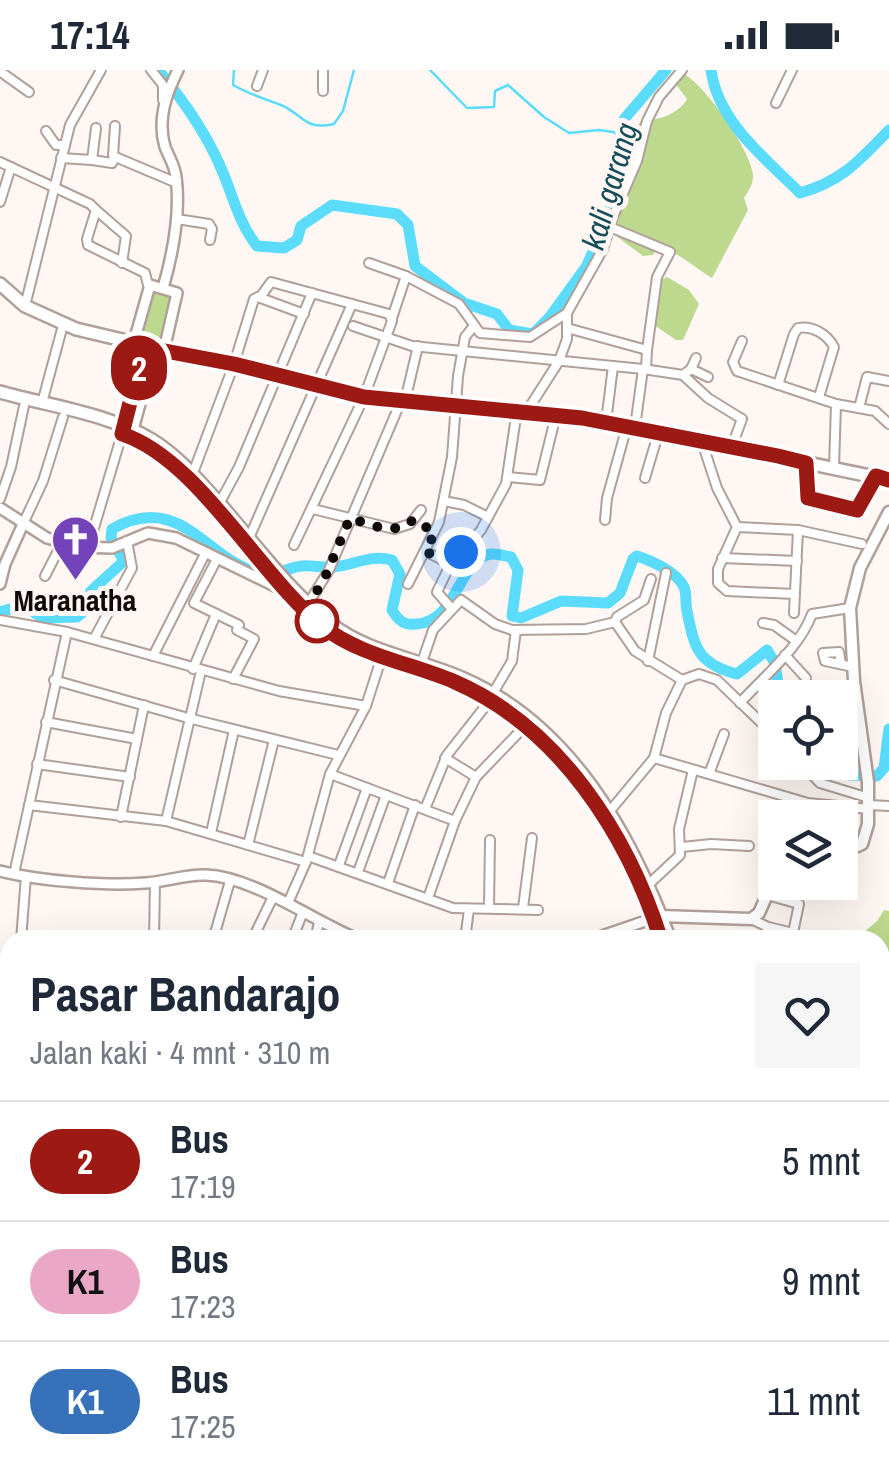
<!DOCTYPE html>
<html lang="id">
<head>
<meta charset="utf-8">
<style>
	:root { --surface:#fff; --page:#f6f6f7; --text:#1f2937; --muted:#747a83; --line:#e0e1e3 }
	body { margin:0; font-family:"Archivo Narrow",sans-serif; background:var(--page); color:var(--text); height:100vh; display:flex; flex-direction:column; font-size:38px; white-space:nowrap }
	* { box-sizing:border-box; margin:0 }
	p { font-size:32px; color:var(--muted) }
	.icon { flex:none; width:55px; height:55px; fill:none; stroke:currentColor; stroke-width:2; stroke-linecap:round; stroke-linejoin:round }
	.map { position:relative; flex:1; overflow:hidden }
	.drawer { position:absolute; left:0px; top:860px; width:890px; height:552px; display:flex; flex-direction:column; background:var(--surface); border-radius:30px 30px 0 0; box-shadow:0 10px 40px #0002 }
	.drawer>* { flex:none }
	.badge { padding:0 20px; border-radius:32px; font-size:35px; line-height:65px }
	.fabs { position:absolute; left:758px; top:610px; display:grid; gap:20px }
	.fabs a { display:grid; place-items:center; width:100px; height:100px; border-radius:0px; background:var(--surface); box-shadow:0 10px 40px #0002; font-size:50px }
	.you { position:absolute; width:50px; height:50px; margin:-25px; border:8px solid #fff; border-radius:50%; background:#1a73e8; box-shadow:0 0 0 15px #1a73e833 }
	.map>.badge { position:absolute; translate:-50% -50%; box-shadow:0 0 0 5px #fff }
	.round { display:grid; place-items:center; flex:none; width:105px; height:105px; border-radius:0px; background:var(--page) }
	.summary { display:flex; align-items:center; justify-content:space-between; height:170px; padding:0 30px }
	h1 { font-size:48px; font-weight:800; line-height:75px }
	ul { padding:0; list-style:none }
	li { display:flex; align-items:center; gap:30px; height:120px; padding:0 30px; border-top:2px solid var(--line) }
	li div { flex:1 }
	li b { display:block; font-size:38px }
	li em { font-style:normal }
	li .badge { min-width:110px; font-weight:700; text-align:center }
	.status { display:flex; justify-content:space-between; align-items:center; height:70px; padding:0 50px; background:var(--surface); direction:ltr }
	.status svg { height:28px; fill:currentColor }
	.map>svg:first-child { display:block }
	.green { fill:#bcd98e }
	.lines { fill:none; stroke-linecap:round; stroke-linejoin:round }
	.stream { stroke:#5bdcfb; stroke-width:2.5 }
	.river { stroke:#5bdcfb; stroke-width:11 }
	.minor-casing { stroke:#b1a099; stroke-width:12 }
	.tertiary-casing { stroke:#b1a099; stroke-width:14 }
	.secondary-casing { stroke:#b1a099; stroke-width:15 }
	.primary-casing { stroke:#b1a099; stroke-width:16 }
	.trunk-casing { stroke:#b1a099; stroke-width:16 }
	.minor { stroke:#fff; stroke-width:8 }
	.tertiary { stroke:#fff; stroke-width:9 }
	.secondary { stroke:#fff; stroke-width:10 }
	.primary { stroke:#fff; stroke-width:11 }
	.trunk { stroke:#fff; stroke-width:11 }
	.line-casing { stroke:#fff; stroke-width:22 }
	.line { stroke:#9c1a13; stroke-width:15 }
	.walk { stroke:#0f0a08; stroke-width:10; stroke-dasharray:0 18 }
	.stop-dot { fill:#fff; stroke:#9c1a13; stroke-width:5 }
	.labels { text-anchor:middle; stroke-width:10; stroke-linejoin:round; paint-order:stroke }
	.poi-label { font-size:30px; font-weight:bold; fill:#0f0a08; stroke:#fef7f4 }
	.water-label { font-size:32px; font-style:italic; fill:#164d5a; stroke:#fef7f4 }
</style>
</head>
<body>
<div class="status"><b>17:14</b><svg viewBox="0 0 49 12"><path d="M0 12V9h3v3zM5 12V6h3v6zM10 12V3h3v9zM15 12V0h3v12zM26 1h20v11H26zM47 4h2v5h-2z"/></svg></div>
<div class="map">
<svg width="889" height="1412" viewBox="0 0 889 1412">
	<rect width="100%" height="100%" fill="#fef7f4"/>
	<g class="green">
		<path d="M 683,4 C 702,10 755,86 753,107 C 753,115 748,122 744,128 L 748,140 L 712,208 C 693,197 679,181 657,178 L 653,185 L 643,186 L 612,163 L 634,104 L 626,95 L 630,67 L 643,48 C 658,53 680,42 687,29 L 675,13 Z"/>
		<polygon points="667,207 689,220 699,234 683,270 676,270 654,255 661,210"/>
		<polygon points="152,219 172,226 160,273 141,267"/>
		<polygon points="884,840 889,841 889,1010 880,1015 880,870 855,870 877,851"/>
		<polygon points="880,1029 889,1032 889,1093 880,1097"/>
	</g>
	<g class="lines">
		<g class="stream">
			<path d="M 234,0 L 233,15 C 249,24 264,29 281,35 C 303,44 304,61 334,54 L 343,41 L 354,0"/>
			<polyline points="430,0 467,38 494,37 495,21 508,15 544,47 569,63 599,60 620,63"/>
			<polyline points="880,941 889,938"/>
			<polyline points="1,1213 10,1212"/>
			<polyline points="880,1231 889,1227"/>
			<polyline points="118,1412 121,1402"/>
			<polyline points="696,1412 736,1410 752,1402"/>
		</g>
		<g class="river">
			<path d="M 158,0 C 184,31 205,61 221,98 C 233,125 238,152 257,176 L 284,178 L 297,170 L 301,156 L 332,135 L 397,144 L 408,155 L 415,196 L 464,233 L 497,244 L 509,260 L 533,264 L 549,248 L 586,197 L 603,160 L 617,114 L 620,63 L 625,48 L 666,0"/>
			<path d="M 711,0 C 718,52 765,88 800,123 C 842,111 859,91 889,60"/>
			<path d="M 0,542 L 24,535 L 42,548 L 77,547 L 82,543 L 91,521 L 124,491 L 111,468 L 112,459 C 183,419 208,495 264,504 C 276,506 290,497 302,496 C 312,495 322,498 333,497 C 355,495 370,484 392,490 L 400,504 L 392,540 C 398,550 404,556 417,554 C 453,551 455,507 481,488 C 490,481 500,485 511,487 L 518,500 L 512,546 L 521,548 L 561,531 L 608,533 L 620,523 L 633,489 L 637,486 C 652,491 677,502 684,517 C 687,524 685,533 687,541 C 694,576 697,594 737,604 L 767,580 L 775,593 L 780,628"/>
			<polyline points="829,692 850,705 877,706 884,698 889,659"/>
		</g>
		<defs>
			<g id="minor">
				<polyline points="151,0 163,15 163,30"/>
				<polyline points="323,0 323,21"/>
				<polyline points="1,2 29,22"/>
				<polyline points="257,16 263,0"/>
				<polyline points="776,33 792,0"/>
				<polyline points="115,56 113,86 177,113"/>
				<polyline points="46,61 56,75 65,75"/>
				<polyline points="61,88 92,90 96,58"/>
				<polyline points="92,90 112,93 115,87"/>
				<polyline points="0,92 90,134 96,140 87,169 88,175 145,203 148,215"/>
				<polyline points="0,132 11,97"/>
				<polyline points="96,140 126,166 122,193"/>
				<polyline points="177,149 209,154 212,159 210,170"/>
				<polyline points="610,157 670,182 657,207 647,280"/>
				<polyline points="369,193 406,206"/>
				<polyline points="258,227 304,244"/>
				<polyline points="25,236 70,55 101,0"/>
				<polyline points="392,248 406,206 459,234 480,263 530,267 567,243"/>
				<polyline points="353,256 412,276 643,299 635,357"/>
				<polyline points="567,258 647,280 646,299"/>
				<polyline points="742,271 733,292 737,301 836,334 875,341 889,354"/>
				<polyline points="643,299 683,305 691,299 696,288"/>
				<polyline points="691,299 708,307"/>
				<polyline points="683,305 708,328 742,349 732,376"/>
				<path d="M 778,315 L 794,264 L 798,258 C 812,255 827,264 834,277 L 819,327"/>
				<polyline points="405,331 418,276"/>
				<polyline points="42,333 63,255"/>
				<polyline points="859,338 867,307 889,311"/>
				<polyline points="527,341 559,291 567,269 567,243 603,179 612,149 637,91 647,51 659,27 682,0"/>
				<polyline points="606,352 613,296"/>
				<polyline points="701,369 717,418 737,457 718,499 718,513 727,521 795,524"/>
				<polyline points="834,398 836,334"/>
				<polyline points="193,403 234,294 254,229 261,226 271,212 389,244 392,251 364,327 294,475"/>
				<polyline points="508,407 540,410 556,345"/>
				<polyline points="645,408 659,361"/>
				<polyline points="0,429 11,397 24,336"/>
				<polyline points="444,431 464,435 488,447"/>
				<polyline points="219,434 239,397 312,223"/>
				<polyline points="313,439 394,459 410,454 421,440"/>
				<polyline points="605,450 607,428 627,356"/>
				<polyline points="23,454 43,411 63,347"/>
				<polyline points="737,457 798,460 862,474"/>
				<polyline points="249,468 352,234"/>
				<polyline points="88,478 122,364"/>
				<polyline points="425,481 452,495 481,460 506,414 517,340"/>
				<polyline points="722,488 797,491"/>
				<polyline points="217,489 194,533 239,555 237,560 254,569 233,609"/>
				<polyline points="450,495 437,522 451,538"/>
				<polyline points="45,506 62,473"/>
				<polyline points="408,514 439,452 452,387 458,306 465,267 473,257"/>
				<polyline points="308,534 329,500 401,331"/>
				<polyline points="794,543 798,460"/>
				<polyline points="0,550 67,562 279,621 366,636"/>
				<polyline points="615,552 617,547 644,530 651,509"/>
				<polyline points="763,553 774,555 795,570"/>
				<polyline points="94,569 132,498 127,471"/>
				<polyline points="785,585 806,608"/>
				<polyline points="153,586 206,482"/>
				<polyline points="648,591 666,503"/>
				<polyline points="422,592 433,560 461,530 495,554 512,560 586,559 615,552 635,581 682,610"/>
				<polyline points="841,594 839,582 823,583 825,591 853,597"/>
				<polyline points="193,599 216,544"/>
				<polyline points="54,610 188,648 338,685"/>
				<polyline points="493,623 512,591 516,560"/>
				<path d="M 740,633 C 764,606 799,579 812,544 L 850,538"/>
				<polyline points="46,652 137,669"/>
				<polyline points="445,688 476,707"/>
				<polyline points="654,688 808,733 869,739"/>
				<polyline points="800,692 820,713 869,728"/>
				<polyline points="37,694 130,707"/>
				<polyline points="330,704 455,751"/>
				<polyline points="709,704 724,664"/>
				<polyline points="29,735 166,751 306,792"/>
				<polyline points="869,735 889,736"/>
				<polyline points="425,739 447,685 491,629"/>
				<polyline points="609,742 654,688 666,643 682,610 699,604 717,610 775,666"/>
				<polyline points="121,747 144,635"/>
				<polyline points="166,751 201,601"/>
				<polyline points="211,763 234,660"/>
				<polyline points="772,773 775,774"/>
				<polyline points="248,775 274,670"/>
				<polyline points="682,777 711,774 749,776"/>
				<polyline points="308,786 453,838 538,840"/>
				<polyline points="339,795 367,718"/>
				<polyline points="358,802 386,725"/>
				<polyline points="14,804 67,562"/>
				<polyline points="388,813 415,735"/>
				<polyline points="648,815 680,785 679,759 693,700"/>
				<polyline points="767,825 799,834 793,863 768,857"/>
				<polyline points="428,828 455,751 476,707 526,655"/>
				<polyline points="288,833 306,792 330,704 366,636 382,586"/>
				<polyline points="489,837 490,770"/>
				<polyline points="523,838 532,768"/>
				<polyline points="751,849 768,857 765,870"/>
				<polyline points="21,870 26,806"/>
				<polyline points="154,870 155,812"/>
				<polyline points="174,870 195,870"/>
				<polyline points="213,870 230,811"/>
				<polyline points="252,870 273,827"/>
				<polyline points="292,870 303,842"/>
				<polyline points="315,870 319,852"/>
				<polyline points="465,870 469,839"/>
				<polyline points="0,914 10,915"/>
				<polyline points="0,988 1,987"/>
				<polyline points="880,1102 889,1098"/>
				<polyline points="0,1166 2,1166"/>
				<polyline points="880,1193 889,1183"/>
				<polyline points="0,1217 10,1216"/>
				<polyline points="0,1348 10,1328"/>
				<polyline points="0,1360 10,1364"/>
				<polyline points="884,1373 889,1359"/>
				<polyline points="0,1390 10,1394"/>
				<polyline points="885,1397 889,1386"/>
				<polyline points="28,1402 39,1408"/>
				<polyline points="184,1402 187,1412"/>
				<polyline points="294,1402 302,1412"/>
				<polyline points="841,1402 857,1412"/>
				<polyline points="67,1407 96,1402"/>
				<polyline points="799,1411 811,1412"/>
				<polyline points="4,1412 10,1399"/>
				<polyline points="112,1412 115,1402"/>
				<polyline points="225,1412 229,1402"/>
			</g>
			<g id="tertiary">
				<path d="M 163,218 C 173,183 181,144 176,107 C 175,96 169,87 165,77 C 157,50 166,24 178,0"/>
				<polyline points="133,275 150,215 177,223 164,280"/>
				<polyline points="122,364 144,277"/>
				<polyline points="131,367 155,279"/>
				<polyline points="0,438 47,468 80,477 112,478 148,463 176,468 287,522"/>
				<polyline points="0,514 5,494 23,454"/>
				<path d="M 0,801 C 40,811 104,816 145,813 C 165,812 186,804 206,805 C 255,807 314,852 360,870"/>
				<polyline points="590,870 660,846"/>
			</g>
			<g id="secondary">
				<polyline points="840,784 862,774 868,754 868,712 854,611 850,538 860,498 889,442"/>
				<polyline points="660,846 751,849 759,843 775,807"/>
			</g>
			<polyline id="primary" points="0,214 25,236 76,259 364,327 527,341 635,357 889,410"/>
			<g id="trunk">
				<path d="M 0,322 C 49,336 107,343 152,370 C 178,386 197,409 218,432 C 254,473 288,520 331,554 C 368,583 422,590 464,609 C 571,656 631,765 670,870"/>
				<polyline points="143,373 179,401"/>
				<polyline points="529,658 557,685 589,727"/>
				<polyline points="606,750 628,791"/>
				<polyline points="880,1210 889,1221"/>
			</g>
		</defs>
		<use href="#minor" class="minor-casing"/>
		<use href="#tertiary" class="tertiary-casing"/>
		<use href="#secondary" class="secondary-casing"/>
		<use href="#primary" class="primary-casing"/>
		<use href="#trunk" class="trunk-casing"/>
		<use href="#minor" class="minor"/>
		<use href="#tertiary" class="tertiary"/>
		<use href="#secondary" class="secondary"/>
		<use href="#primary" class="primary"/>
		<use href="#trunk" class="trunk"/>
	</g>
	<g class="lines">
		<defs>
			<path id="line" d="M 661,870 C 628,765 559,657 455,612 C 411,593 360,586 322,556 C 259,505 198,389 122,364 L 144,277 L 234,294 L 364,327 L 582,348 L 778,386 L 806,393 L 808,428 L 857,440 L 876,406 L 889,410"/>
		</defs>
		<use href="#line" class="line-casing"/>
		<use href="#line" class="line"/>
		<path class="walk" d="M 317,551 L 308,534 L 323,512 L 350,448 C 372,455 395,467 414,449 L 435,463 L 425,481 L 450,495 L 461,482"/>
	</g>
	<defs>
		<symbol id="church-pin" viewBox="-11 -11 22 30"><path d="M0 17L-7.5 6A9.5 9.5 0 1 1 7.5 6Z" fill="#7443ba" stroke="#fef7f4"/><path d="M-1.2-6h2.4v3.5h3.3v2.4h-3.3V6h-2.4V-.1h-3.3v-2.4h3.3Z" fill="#fff"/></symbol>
	</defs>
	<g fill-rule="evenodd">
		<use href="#church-pin" x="48" y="442" width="55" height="75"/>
	</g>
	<circle class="stop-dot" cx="317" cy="551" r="20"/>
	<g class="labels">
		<g class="poi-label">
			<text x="75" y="541">Maranatha</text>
		</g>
		<g class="water-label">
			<text transform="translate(610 116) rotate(-74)" y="11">kali garang</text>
		</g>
	</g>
</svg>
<div class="fabs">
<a><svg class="icon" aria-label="locate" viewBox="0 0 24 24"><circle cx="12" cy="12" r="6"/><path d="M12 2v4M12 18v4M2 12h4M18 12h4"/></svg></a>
<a><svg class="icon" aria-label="layers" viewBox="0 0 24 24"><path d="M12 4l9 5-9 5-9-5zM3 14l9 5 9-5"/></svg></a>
</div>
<div class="you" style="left:461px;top:482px"></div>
<b class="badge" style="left:139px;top:298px;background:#9c1a13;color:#fff">2</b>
<section class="drawer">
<div class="summary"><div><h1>Pasar Bandarajo</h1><p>Jalan kaki · 4 mnt · 310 m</p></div><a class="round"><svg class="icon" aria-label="heart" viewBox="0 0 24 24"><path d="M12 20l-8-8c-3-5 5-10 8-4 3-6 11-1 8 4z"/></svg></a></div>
<ul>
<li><span class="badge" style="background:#9c1a13;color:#fff">2</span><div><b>Bus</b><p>17:19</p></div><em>5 mnt</em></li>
<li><span class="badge" style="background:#eba7c6;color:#111">K1</span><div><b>Bus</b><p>17:23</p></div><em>9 mnt</em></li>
<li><span class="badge" style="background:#3671b9;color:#fff">K1</span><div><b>Bus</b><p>17:25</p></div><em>11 mnt</em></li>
</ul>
</section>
</div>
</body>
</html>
